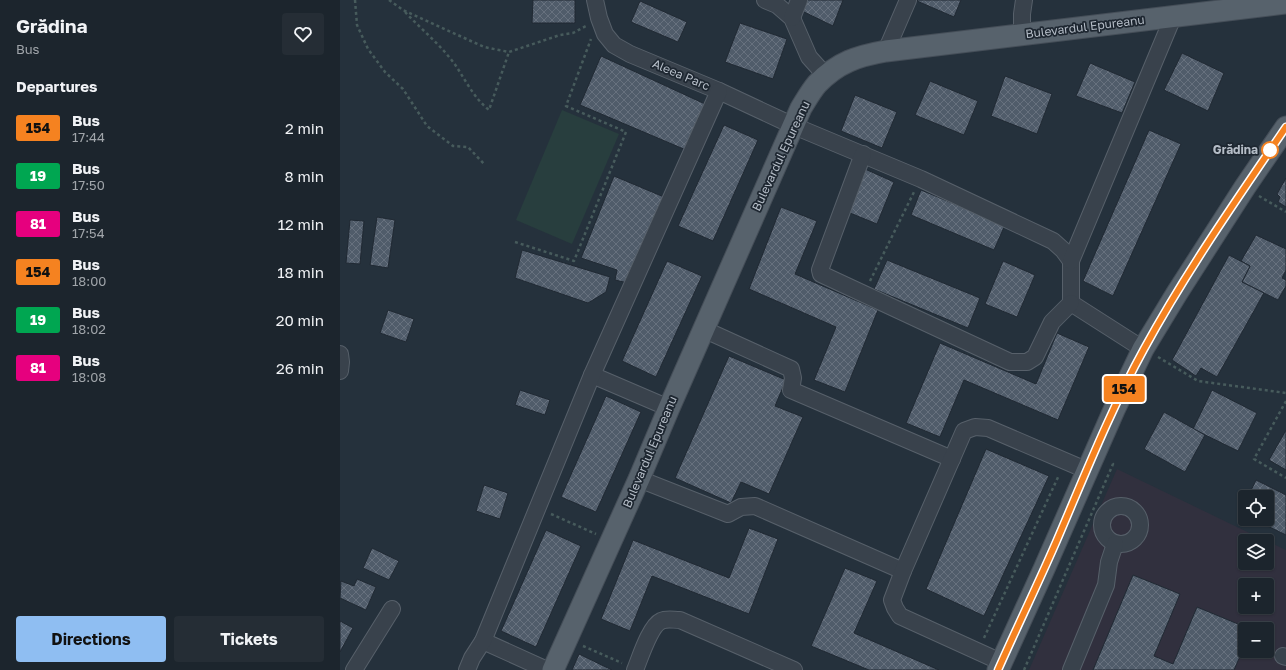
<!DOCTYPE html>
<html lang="en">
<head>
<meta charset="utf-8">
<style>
	:root { --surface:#1c252d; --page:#252d35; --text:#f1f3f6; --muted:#a0a5aa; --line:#3a4249; --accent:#8fbef2 }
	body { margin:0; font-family:"Golos Text",sans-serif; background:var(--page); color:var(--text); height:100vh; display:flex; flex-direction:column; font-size:15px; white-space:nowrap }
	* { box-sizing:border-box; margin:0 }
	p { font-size:13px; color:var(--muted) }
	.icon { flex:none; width:22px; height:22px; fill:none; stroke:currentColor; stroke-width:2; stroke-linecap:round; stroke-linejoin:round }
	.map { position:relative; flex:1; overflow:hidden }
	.side { display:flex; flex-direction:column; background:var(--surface); width:340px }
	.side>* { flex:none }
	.badge { padding:0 8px; border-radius:3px; font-size:14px; line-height:26px }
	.buttons { position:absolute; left:898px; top:490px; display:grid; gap:8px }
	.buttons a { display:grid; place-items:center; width:36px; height:36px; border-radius:4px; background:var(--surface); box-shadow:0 1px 3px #0004,0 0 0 1px var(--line); font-size:20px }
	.map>.badge { position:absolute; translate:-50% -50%; box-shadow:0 0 0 2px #fff }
	h2 { padding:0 16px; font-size:15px; line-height:36px }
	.round { display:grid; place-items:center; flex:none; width:42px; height:42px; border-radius:4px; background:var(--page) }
	.summary { display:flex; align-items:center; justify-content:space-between; height:68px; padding:0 16px }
	h1 { font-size:19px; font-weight:700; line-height:30px }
	.action { display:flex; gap:8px; margin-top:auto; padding:8px 16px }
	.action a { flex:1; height:46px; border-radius:4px; background:var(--accent); color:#111; font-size:16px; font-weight:700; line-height:46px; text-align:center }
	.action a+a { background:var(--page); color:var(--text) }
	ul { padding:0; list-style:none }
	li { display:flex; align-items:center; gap:12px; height:48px; padding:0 16px }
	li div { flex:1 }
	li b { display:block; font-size:15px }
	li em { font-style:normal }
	li .badge { min-width:44px; font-weight:700; text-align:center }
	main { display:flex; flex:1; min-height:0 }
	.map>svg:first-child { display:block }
	.medical { fill:#31303e; fill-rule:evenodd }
	.pitch { fill:#283e3e }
	.building { fill:url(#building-cross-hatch); stroke:#202933 }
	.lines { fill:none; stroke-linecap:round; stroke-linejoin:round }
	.minor-casing { stroke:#57606a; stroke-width:18 }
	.major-casing { stroke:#454e58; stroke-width:23 }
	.path { stroke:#475b5c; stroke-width:2.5; stroke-dasharray:3 3; stroke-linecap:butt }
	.minor { stroke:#39424c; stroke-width:16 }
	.major { stroke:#57626c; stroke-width:21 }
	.line-casing { stroke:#fff; stroke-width:9 }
	.line { stroke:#f58220; stroke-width:6 }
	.stop-dot { fill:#fff; stroke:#f58220; stroke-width:2 }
	.labels { text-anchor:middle; stroke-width:3.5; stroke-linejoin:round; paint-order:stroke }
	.street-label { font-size:12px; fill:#b5bdc7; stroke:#1e2731 }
	.stop-label { font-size:12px; font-weight:bold; fill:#b5bdc7; stroke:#1e2731; text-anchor:end }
</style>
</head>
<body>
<main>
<section class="side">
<div class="summary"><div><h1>Grădina</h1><p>Bus</p></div><a class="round"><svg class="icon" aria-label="heart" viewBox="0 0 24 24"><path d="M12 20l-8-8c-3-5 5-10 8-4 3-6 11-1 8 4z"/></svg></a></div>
<h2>Departures</h2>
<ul>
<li><span class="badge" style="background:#f58220;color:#111">154</span><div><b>Bus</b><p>17:44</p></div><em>2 min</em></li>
<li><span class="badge" style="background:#00a651;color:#fff">19</span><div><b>Bus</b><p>17:50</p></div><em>8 min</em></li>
<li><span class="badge" style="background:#e6007e;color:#fff">81</span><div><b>Bus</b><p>17:54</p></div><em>12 min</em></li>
<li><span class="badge" style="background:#f58220;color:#111">154</span><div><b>Bus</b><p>18:00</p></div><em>18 min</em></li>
<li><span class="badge" style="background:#00a651;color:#fff">19</span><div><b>Bus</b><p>18:02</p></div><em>20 min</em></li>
<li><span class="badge" style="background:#e6007e;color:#fff">81</span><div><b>Bus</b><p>18:08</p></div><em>26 min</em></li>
</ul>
<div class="action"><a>Directions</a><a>Tickets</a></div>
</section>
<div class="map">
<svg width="946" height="670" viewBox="0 0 946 670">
	<defs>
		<pattern id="building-cross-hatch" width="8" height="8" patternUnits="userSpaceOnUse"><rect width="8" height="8" fill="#505c6a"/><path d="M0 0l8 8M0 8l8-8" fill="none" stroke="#67717e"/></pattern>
	</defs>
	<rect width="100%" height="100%" fill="#25313c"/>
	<path class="medical" d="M 777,469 L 926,541 L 905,541 L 905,563 L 927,563 L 927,541 L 946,550 L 946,670 L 689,670 ZM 905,585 L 927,585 L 927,607 L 905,607 ZM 905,629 L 927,629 L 927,651 L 905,651 Z"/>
	<polygon class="pitch" points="222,110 279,134 232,244 176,220"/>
	<g class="building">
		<polygon points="193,0 235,0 235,23 192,23"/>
		<polygon points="467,0 503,0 493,26 462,11"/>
		<polygon points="578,0 621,0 614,17 577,1"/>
		<polygon points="300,1 347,22 338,42 291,22"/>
		<polygon points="400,23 447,39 433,79 385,62"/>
		<polygon points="842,53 884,73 868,111 824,90"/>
		<polygon points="261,56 365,104 346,150 240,105"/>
		<polygon points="750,63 795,82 782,113 736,96"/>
		<polygon points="665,76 712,94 697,134 651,116"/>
		<polygon points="590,81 638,101 624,135 575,115"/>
		<polygon points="515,95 557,112 542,148 501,131"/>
		<polygon points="384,125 418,140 373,241 338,226"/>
		<polygon points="809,130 841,144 773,296 743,281"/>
		<polygon points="525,169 554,182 537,224 505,211"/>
		<polygon points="274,176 324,197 288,283 275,280 277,270 241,258"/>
		<polygon points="946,178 946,207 938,202 940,197 937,194"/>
		<polygon points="581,190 665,225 654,250 571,215"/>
		<polygon points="441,207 477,221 455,274 538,310 505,392 474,380 496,327 409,289"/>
		<polygon points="37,217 55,220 48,268 30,265"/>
		<polygon points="10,220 24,221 20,264 6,263"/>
		<polygon points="916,235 946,249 946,270 942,278 946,280 946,286 938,300 902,282 910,266 901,261"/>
		<polygon points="182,250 270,277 266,292 248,303 175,278"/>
		<polygon points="889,255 910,266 902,282 924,293 877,377 861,368 856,376 832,360"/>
		<polygon points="547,260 640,298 628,328 534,289"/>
		<polygon points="327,261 362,276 316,377 282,361"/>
		<polygon points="663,261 695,275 677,317 645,304"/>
		<polygon points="48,310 74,319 66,342 40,333"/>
		<polygon points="717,333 749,347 718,420 624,380 600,437 566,423 600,343 696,384"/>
		<polygon points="389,356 446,380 435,406 463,417 429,494 401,482 391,503 335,478"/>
		<polygon points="180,390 210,400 205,415 175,405"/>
		<polygon points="872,390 917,413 898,451 853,429"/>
		<polygon points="266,396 301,412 256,512 221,497"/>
		<polygon points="824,412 865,435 845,472 804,449"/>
		<polygon points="946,430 946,470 929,460"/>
		<polygon points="646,449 709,476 644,616 586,589"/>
		<polygon points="916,480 946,495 946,535 913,519 927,519 927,497 908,497"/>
		<polygon points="144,485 168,493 160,519 136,511"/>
		<polygon points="409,528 438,539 409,614 312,576 290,631 261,619 293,540 389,578"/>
		<polygon points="206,530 241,546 196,647 161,631"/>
		<polygon points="32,548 59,561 49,580 23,568"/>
		<polygon points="505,568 537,581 514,633 599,670 529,670 471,646"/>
		<polygon points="793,575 840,594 814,656 833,664 857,607 910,629 905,629 905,645 894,670 753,670"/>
		<polygon points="17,579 36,587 26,610 0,598 1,581 14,586"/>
		<polygon points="0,621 13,628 0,652"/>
		<polygon points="239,654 272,670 232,670"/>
	</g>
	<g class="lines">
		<defs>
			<g id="minor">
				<polyline points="255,0 259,18 265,34 274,45 290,54 379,91 454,126 581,179 713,241 723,250 731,261 731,303 803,349"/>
				<polyline points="425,0 437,5 452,18 469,57 486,76"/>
				<polyline points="452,18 459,0"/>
				<polyline points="682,35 682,14 684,0"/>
				<polyline points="546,51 568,0"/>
				<polyline points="523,154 480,270 481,274 670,362 687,362 695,357 712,322 731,303"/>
				<polyline points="731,261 833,17"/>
				<polyline points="363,329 451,369 453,378 451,390 612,459"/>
				<polyline points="0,354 1,362 0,371"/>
				<polyline points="252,375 329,408"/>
				<polyline points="299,479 388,514 401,507 415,506 563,571"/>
				<circle cx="781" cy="525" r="19"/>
				<polyline points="143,641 207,670"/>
				<polyline points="943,656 946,657"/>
				<polyline points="661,662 560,616 555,608 552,600 563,571 624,431 635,427 648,428 746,470"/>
				<polyline points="14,670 52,609"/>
				<polyline points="127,670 132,658 143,641 252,375 379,91"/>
				<path d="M 295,670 C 300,658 310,626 321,621 C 327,618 333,620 340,620 L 454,670"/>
				<polyline points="731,670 766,585 769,562 775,544"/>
			</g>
			<g id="major">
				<path d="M 213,670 L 299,479 L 329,408 L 461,108 C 466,100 471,91 477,84 C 498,62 518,56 546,51 L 946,3"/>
				<polyline points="658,670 704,569 774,410 803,349 837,293 905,187 946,127"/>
			</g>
		</defs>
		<use href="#minor" class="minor-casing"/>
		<use href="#major" class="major-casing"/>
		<g class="path">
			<polyline points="15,0 17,25 28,49 45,72 63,89 87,126 113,146 128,147 145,165"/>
			<polyline points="49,0 63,10 144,47 169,52 220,35 233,33 246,26"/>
			<path d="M 65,12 C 82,30 102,46 116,66 C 126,81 134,98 149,110 L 169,52"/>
			<polyline points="919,196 946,212"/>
			<polyline points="175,242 234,261 286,132 226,106 251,39"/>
			<polyline points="530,281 574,192"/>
			<polyline points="818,357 858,381 946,393"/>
			<polyline points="946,401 914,459 946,478"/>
			<polyline points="211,514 256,534"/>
			<polyline points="644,638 719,475"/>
			<polyline points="243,646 282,663"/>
			<polyline points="684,670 773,464 770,463"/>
		</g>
		<use href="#minor" class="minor"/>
		<use href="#major" class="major"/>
	</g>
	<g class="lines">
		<defs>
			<path id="line" d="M 658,670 C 677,627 698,584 717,540 C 744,477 771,409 804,349 C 846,272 897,199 946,127"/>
		</defs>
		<use href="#line" class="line-casing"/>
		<use href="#line" class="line"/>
	</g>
	<circle class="stop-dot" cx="930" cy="150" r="8"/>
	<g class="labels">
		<g class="street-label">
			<text transform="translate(745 27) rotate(-7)" y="4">Bulevardul Epureanu</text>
			<text transform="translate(341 75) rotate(23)" y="4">Aleea Parc</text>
			<text transform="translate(441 156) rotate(-65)" y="4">Bulevardul Epureanu</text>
			<text transform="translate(310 452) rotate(-67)" y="4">Bulevardul Epureanu</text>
		</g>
		<g class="stop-label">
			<text x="918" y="154">Grădina</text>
		</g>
	</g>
</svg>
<div class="buttons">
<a><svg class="icon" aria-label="locate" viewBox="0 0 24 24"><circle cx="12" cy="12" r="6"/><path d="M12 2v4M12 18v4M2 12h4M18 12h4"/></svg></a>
<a><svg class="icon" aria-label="layers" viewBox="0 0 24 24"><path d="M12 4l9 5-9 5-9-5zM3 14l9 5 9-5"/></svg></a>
<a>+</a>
<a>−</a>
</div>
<b class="badge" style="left:784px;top:389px;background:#f58220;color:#111">154</b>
</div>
</main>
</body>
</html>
